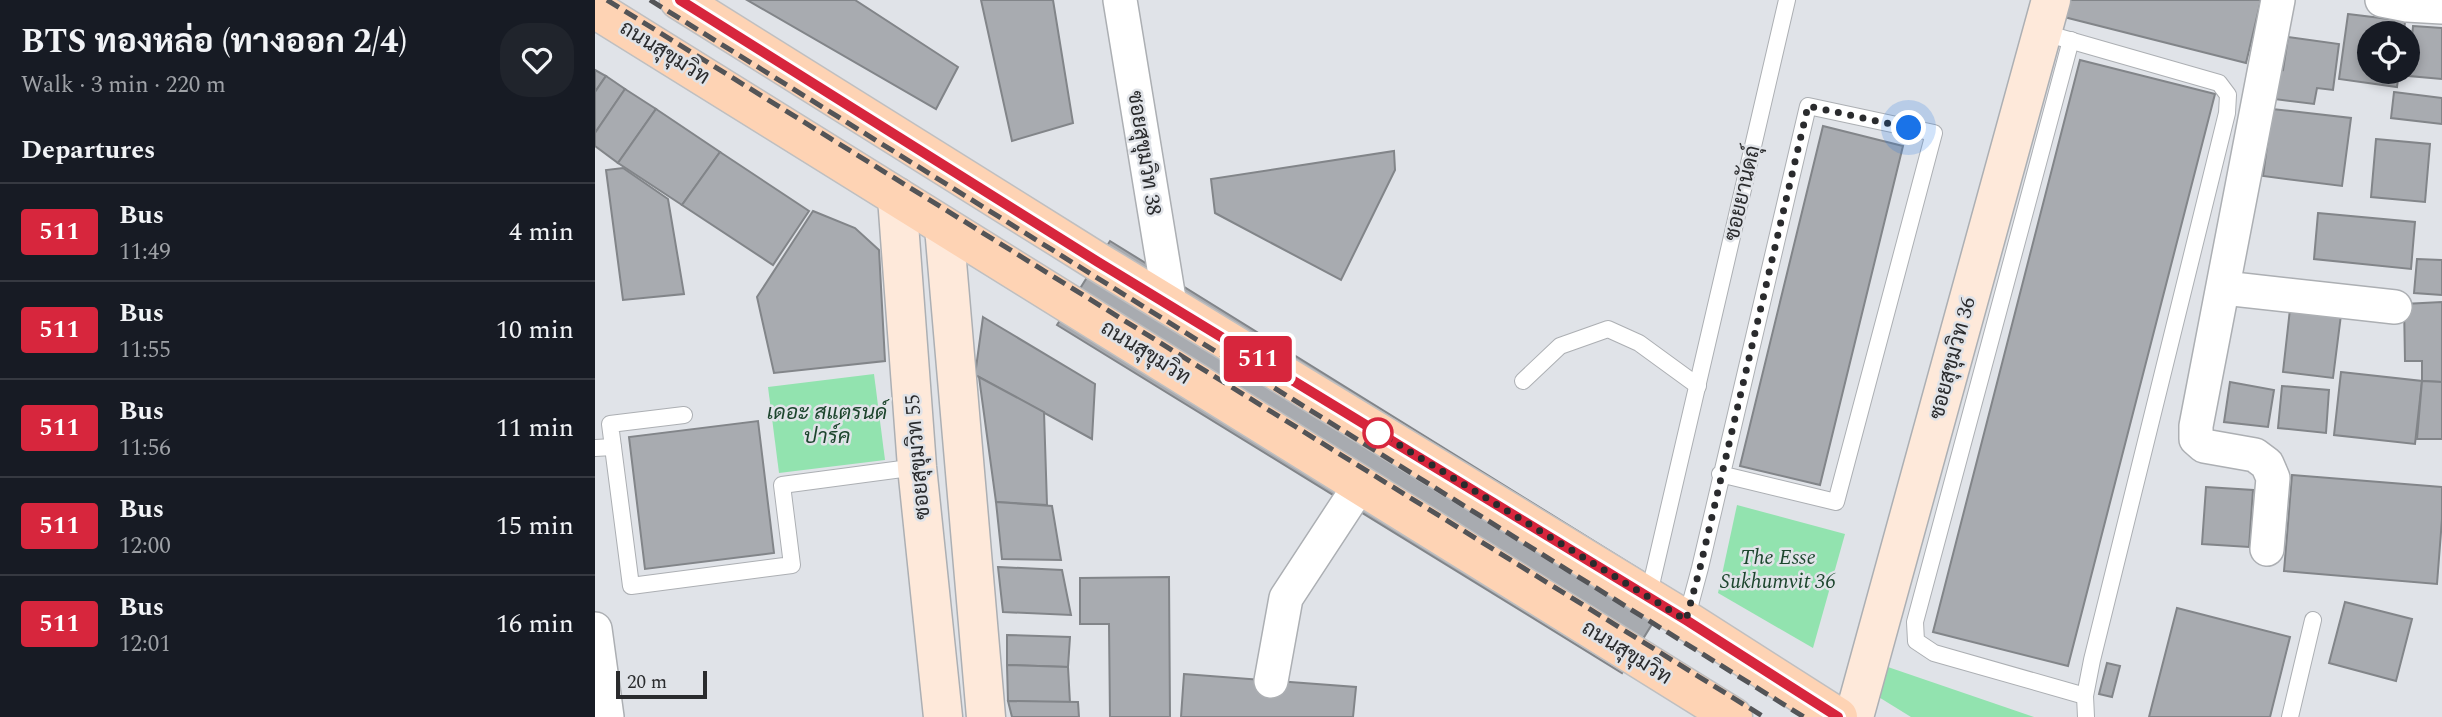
<!DOCTYPE html>
<html lang="en">
<head>
<meta charset="utf-8">
<style>
	:root { --surface:#171b24; --page:#20242c; --text:#f1f3f6; --muted:#9ea1a6; --line:#363941 }
	body { margin:0; font-family:Spectral,Sarabun,serif; background:var(--page); color:var(--text); height:100vh; display:flex; flex-direction:column; font-size:26px; white-space:nowrap }
	* { box-sizing:border-box; margin:0 }
	p { font-size:23px; color:var(--muted) }
	.icon { flex:none; width:38px; height:38px; fill:none; stroke:currentColor; stroke-width:2; stroke-linecap:round; stroke-linejoin:round }
	.map { position:relative; flex:1; overflow:hidden }
	.details { display:flex; flex-direction:column; background:var(--surface); width:595px }
	.details>* { flex:none }
	.badge { padding:0 14px; border-radius:5px; font-size:24px; line-height:46px }
	.controls { position:absolute; left:1762px; top:21px; display:grid; gap:14px }
	.controls a { display:grid; place-items:center; width:63px; height:63px; border-radius:50%; background:var(--surface); box-shadow:0 4px 10px #0003; font-size:35px }
	.scale { position:absolute; left:21px; bottom:18px; width:91px; box-sizing:border-box; padding-left:7px; border:4px solid #2a2b2d; border-top:0; font-size:19px; line-height:24px; white-space:nowrap; color:#2a2b2d; -webkit-text-stroke:5px #e0e3e8; paint-order:stroke }
	.you { position:absolute; width:35px; height:35px; margin:-18px; border:5px solid #fff; border-radius:50%; background:#1a73e8; box-shadow:0 0 0 10px #1a73e833 }
	.map>.badge { position:absolute; translate:-50% -50%; box-shadow:0 0 0 4px #fff }
	h2 { padding:0 21px; font-size:26px; line-height:63px }
	.round { display:grid; place-items:center; flex:none; width:74px; height:74px; border-radius:28px; background:var(--page) }
	.head { display:flex; align-items:center; justify-content:space-between; height:119px; padding:0 21px }
	h1 { font-size:33px; font-weight:700; line-height:52px }
	ul { padding:0; list-style:none }
	li { display:flex; align-items:center; gap:21px; height:98px; padding:0 21px; border-top:2px solid var(--line) }
	li div { flex:1 }
	li b { display:block; font-size:26px }
	li em { font-style:normal }
	li .badge { min-width:77px; font-weight:700; text-align:center }
	main { display:flex; flex:1; min-height:0 }
	.map>svg:first-child { display:block }
	.green { fill:#92e3af }
	.building { fill:#a8abb0; stroke:#828589; stroke-width:2 }
	.lines { fill:none; stroke-linecap:round; stroke-linejoin:round }
	.lane-casing { stroke:#acafb3; stroke-width:18 }
	.street-casing { stroke:#acafb3; stroke-width:36 }
	.secondary-casing { stroke:#acafb3; stroke-width:41 }
	.primary-casing { stroke:#bfbfc0; stroke-width:41 }
	.lane { stroke:#fff; stroke-width:16 }
	.street { stroke:#fff; stroke-width:33 }
	.secondary { stroke:#fee9da; stroke-width:38 }
	.primary { stroke:#fed3b4; stroke-width:38 }
	.rail { stroke:#535457; stroke-width:5; stroke-dasharray:14 7; stroke-linecap:butt }
	.line-casing { stroke:#fff; stroke-width:16 }
	.line { stroke:#d7263d; stroke-width:10 }
	.walk { stroke:#2a2b2d; stroke-width:7; stroke-dasharray:0 12.6 }
	.stop-dot { fill:#fff; stroke:#d7263d; stroke-width:3.5 }
	.labels { text-anchor:middle; stroke-width:5; stroke-linejoin:round; paint-order:stroke }
	.street-label { font-size:21px; fill:#2a2b2d; stroke:#e0e3e8 }
	.park-label { font-size:21px; font-style:italic; fill:#1d462e; stroke:#e0e3e8 }
</style>
</head>
<body>
<main>
<section class="details">
<div class="head"><div><h1>BTS ทองหล่อ (ทางออก 2/4)</h1><p>Walk · 3 min · 220 m</p></div><a class="round"><svg class="icon" aria-label="heart" viewBox="0 0 24 24"><path d="M12 20l-8-8c-3-5 5-10 8-4 3-6 11-1 8 4z"/></svg></a></div>
<h2>Departures</h2>
<ul>
<li><span class="badge" style="background:#d7263d;color:#fff">511</span><div><b>Bus</b><p>11:49</p></div><em>4 min</em></li>
<li><span class="badge" style="background:#d7263d;color:#fff">511</span><div><b>Bus</b><p>11:55</p></div><em>10 min</em></li>
<li><span class="badge" style="background:#d7263d;color:#fff">511</span><div><b>Bus</b><p>11:56</p></div><em>11 min</em></li>
<li><span class="badge" style="background:#d7263d;color:#fff">511</span><div><b>Bus</b><p>12:00</p></div><em>15 min</em></li>
<li><span class="badge" style="background:#d7263d;color:#fff">511</span><div><b>Bus</b><p>12:01</p></div><em>16 min</em></li>
</ul>
</section>
<div class="map">
<svg width="1847" height="717" viewBox="0 0 1847 717">
	<rect width="100%" height="100%" fill="#e0e3e8"/>
	<g class="green">
		<polygon points="279,374 290,460 184,473 173,387"/>
		<polygon points="1142,505 1250,534 1218,648 1123,593"/>
		<polygon points="1290,666 1439,717 1316,717 1282,696"/>
	</g>
	<g class="building">
		<polygon points="152,0 260,0 363,67 341,109"/>
		<polygon points="386,0 458,0 478,123 417,141"/>
		<polygon points="1474,0 1666,0 1651,63 1469,17"/>
		<polygon points="1753,14 1810,21 1809,33 1774,33 1774,72 1804,72 1802,87 1744,79"/>
		<polygon points="1818,26 1847,28 1847,79 1814,76"/>
		<polygon points="1693,37 1744,44 1738,90 1722,88 1719,104 1671,98 1675,68 1688,70"/>
		<polygon points="1485,60 1620,94 1473,666 1338,632"/>
		<polygon points="0,70 11,76 0,92"/>
		<polygon points="11,76 30,89 0,133 0,92"/>
		<polygon points="30,89 61,109 23,163 0,146 0,133"/>
		<polygon points="1799,92 1847,98 1847,124 1796,118"/>
		<polygon points="61,109 125,152 87,205 23,163"/>
		<polygon points="1677,109 1756,118 1747,186 1668,176"/>
		<polygon points="1228,126 1308,146 1225,485 1145,466"/>
		<polygon points="1781,139 1835,144 1830,202 1776,197"/>
		<polygon points="799,151 800,170 746,280 620,213 616,179"/>
		<polygon points="125,152 214,211 178,265 87,205"/>
		<polygon points="28,168 73,199 89,294 28,300 11,170"/>
		<polygon points="218,211 260,228 284,250 290,361 179,373 162,297"/>
		<polygon points="1723,213 1820,222 1816,269 1719,259"/>
		<polygon points="515,241 1078,590 1027,673 462,325"/>
		<polygon points="1822,259 1847,260 1847,295 1819,293"/>
		<polygon points="1847,302 1847,382 1827,381 1827,361 1810,361 1809,304"/>
		<polygon points="1695,309 1746,315 1738,378 1688,372"/>
		<polygon points="388,317 500,384 497,439 380,375"/>
		<polygon points="1746,372 1827,381 1820,444 1739,435"/>
		<polygon points="384,377 449,412 452,505 401,502"/>
		<polygon points="1827,381 1847,382 1847,439 1822,439"/>
		<polygon points="1635,382 1679,390 1673,427 1629,422"/>
		<polygon points="1687,386 1734,390 1731,433 1683,428"/>
		<polygon points="163,421 179,553 50,569 34,437"/>
		<polygon points="1697,475 1847,487 1847,519 1842,584 1689,571"/>
		<polygon points="1611,487 1658,490 1654,547 1607,544"/>
		<polygon points="401,502 457,506 466,560 407,559"/>
		<polygon points="403,567 467,570 476,615 408,612"/>
		<polygon points="574,577 575,717 515,717 514,624 485,624 485,578"/>
		<polygon points="1750,602 1817,619 1801,681 1734,663"/>
		<polygon points="1582,608 1695,637 1675,717 1554,717"/>
		<polygon points="412,635 475,637 473,667 412,665"/>
		<polygon points="1512,663 1525,666 1517,697 1504,694"/>
		<polygon points="412,665 473,667 475,703 413,701"/>
		<polygon points="589,674 761,687 758,717 586,717"/>
		<polygon points="413,701 483,702 484,717 417,717"/>
	</g>
	<g class="lines">
		<defs>
			<g id="lane">
				<polyline points="1446,32 1624,83 1633,95 1632,113 1497,660 1490,696 1491,717"/>
				<polyline points="1476,40 1320,622 1321,641 1339,653 1490,696"/>
				<polyline points="928,381 965,346 1013,329 1044,343 1103,386"/>
				<polyline points="89,415 15,424 36,586 197,565 187,485 322,467"/>
				<polyline points="0,448 18,447"/>
				<polyline points="1053,598 1192,0"/>
				<polyline points="1091,620 1105,568 1213,106 1339,133 1241,502 1125,474"/>
				<polyline points="1695,717 1718,620"/>
			</g>
			<g id="street">
				<polyline points="525,0 575,305"/>
				<polyline points="1787,0 1812,5 1847,7"/>
				<polyline points="1629,288 1800,307"/>
				<polyline points="1672,549 1678,478 1672,464 1660,455 1609,446 1601,439 1601,426 1683,0"/>
				<polyline points="0,629 12,717"/>
				<polyline points="676,681 691,598 765,485"/>
			</g>
			<g id="secondary">
				<polyline points="302,197 322,467 348,717"/>
				<polyline points="349,227 391,717"/>
				<polyline points="1259,717 1456,0"/>
			</g>
			<g id="primary">
				<polyline points="84,0 503,262 1091,620 1243,717"/>
				<polyline points="0,9 1138,717"/>
			</g>
		</defs>
		<use href="#lane" class="lane-casing"/>
		<use href="#street" class="street-casing"/>
		<use href="#secondary" class="secondary-casing"/>
		<use href="#primary" class="primary-casing"/>
		<use href="#lane" class="lane"/>
		<use href="#street" class="street"/>
		<use href="#secondary" class="secondary"/>
		<use href="#primary" class="primary"/>
		<g class="rail">
			<polyline points="12,0 1169,717"/>
			<polyline points="55,0 1209,717"/>
		</g>
	</g>
	<g class="lines">
		<defs>
			<polyline id="line" points="85,0 503,262 1091,620 1243,717"/>
		</defs>
		<use href="#line" class="line-casing"/>
		<use href="#line" class="line"/>
		<polyline class="walk" points="783,433 778,429 1091,620 1105,568 1213,106 1314,128"/>
	</g>
	<circle class="stop-dot" cx="783" cy="433" r="14"/>
	<g class="labels">
		<g class="street-label">
			<text transform="translate(70 52) rotate(32)" y="7">ถนนสุขุมวิท</text>
			<text transform="translate(550 153) rotate(81)" y="7">ซอยสุขุมวิท 38</text>
			<text transform="translate(1147 193) rotate(-77)" y="7">ซอยยานัดถุ์</text>
			<text transform="translate(551 352) rotate(32)" y="7">ถนนสุขุมวิท</text>
			<text transform="translate(1357 358) rotate(-75)" y="7">ซอยสุขุมวิท 36</text>
			<text transform="translate(322 457) rotate(-95)" y="7">ซอยสุขุมวิท 55</text>
			<text transform="translate(1032 652) rotate(32)" y="7">ถนนสุขุมวิท</text>
		</g>
		<g class="park-label">
			<text x="232" y="419">เดอะ สแตรนด์<tspan x="232" dy="24">ปาร์ค</tspan></text>
			<text x="1183" y="564">The Esse<tspan x="1183" dy="24">Sukhumvit 36</tspan></text>
		</g>
	</g>
</svg>
<div class="controls">
<a><svg class="icon" aria-label="locate" viewBox="0 0 24 24"><circle cx="12" cy="12" r="6"/><path d="M12 2v4M12 18v4M2 12h4M18 12h4"/></svg></a>
</div>
<div class="scale">20 m</div>
<div class="you" style="left:1314px;top:128px"></div>
<b class="badge" style="left:663px;top:359px;background:#d7263d;color:#fff">511</b>
</div>
</main>
</body>
</html>
